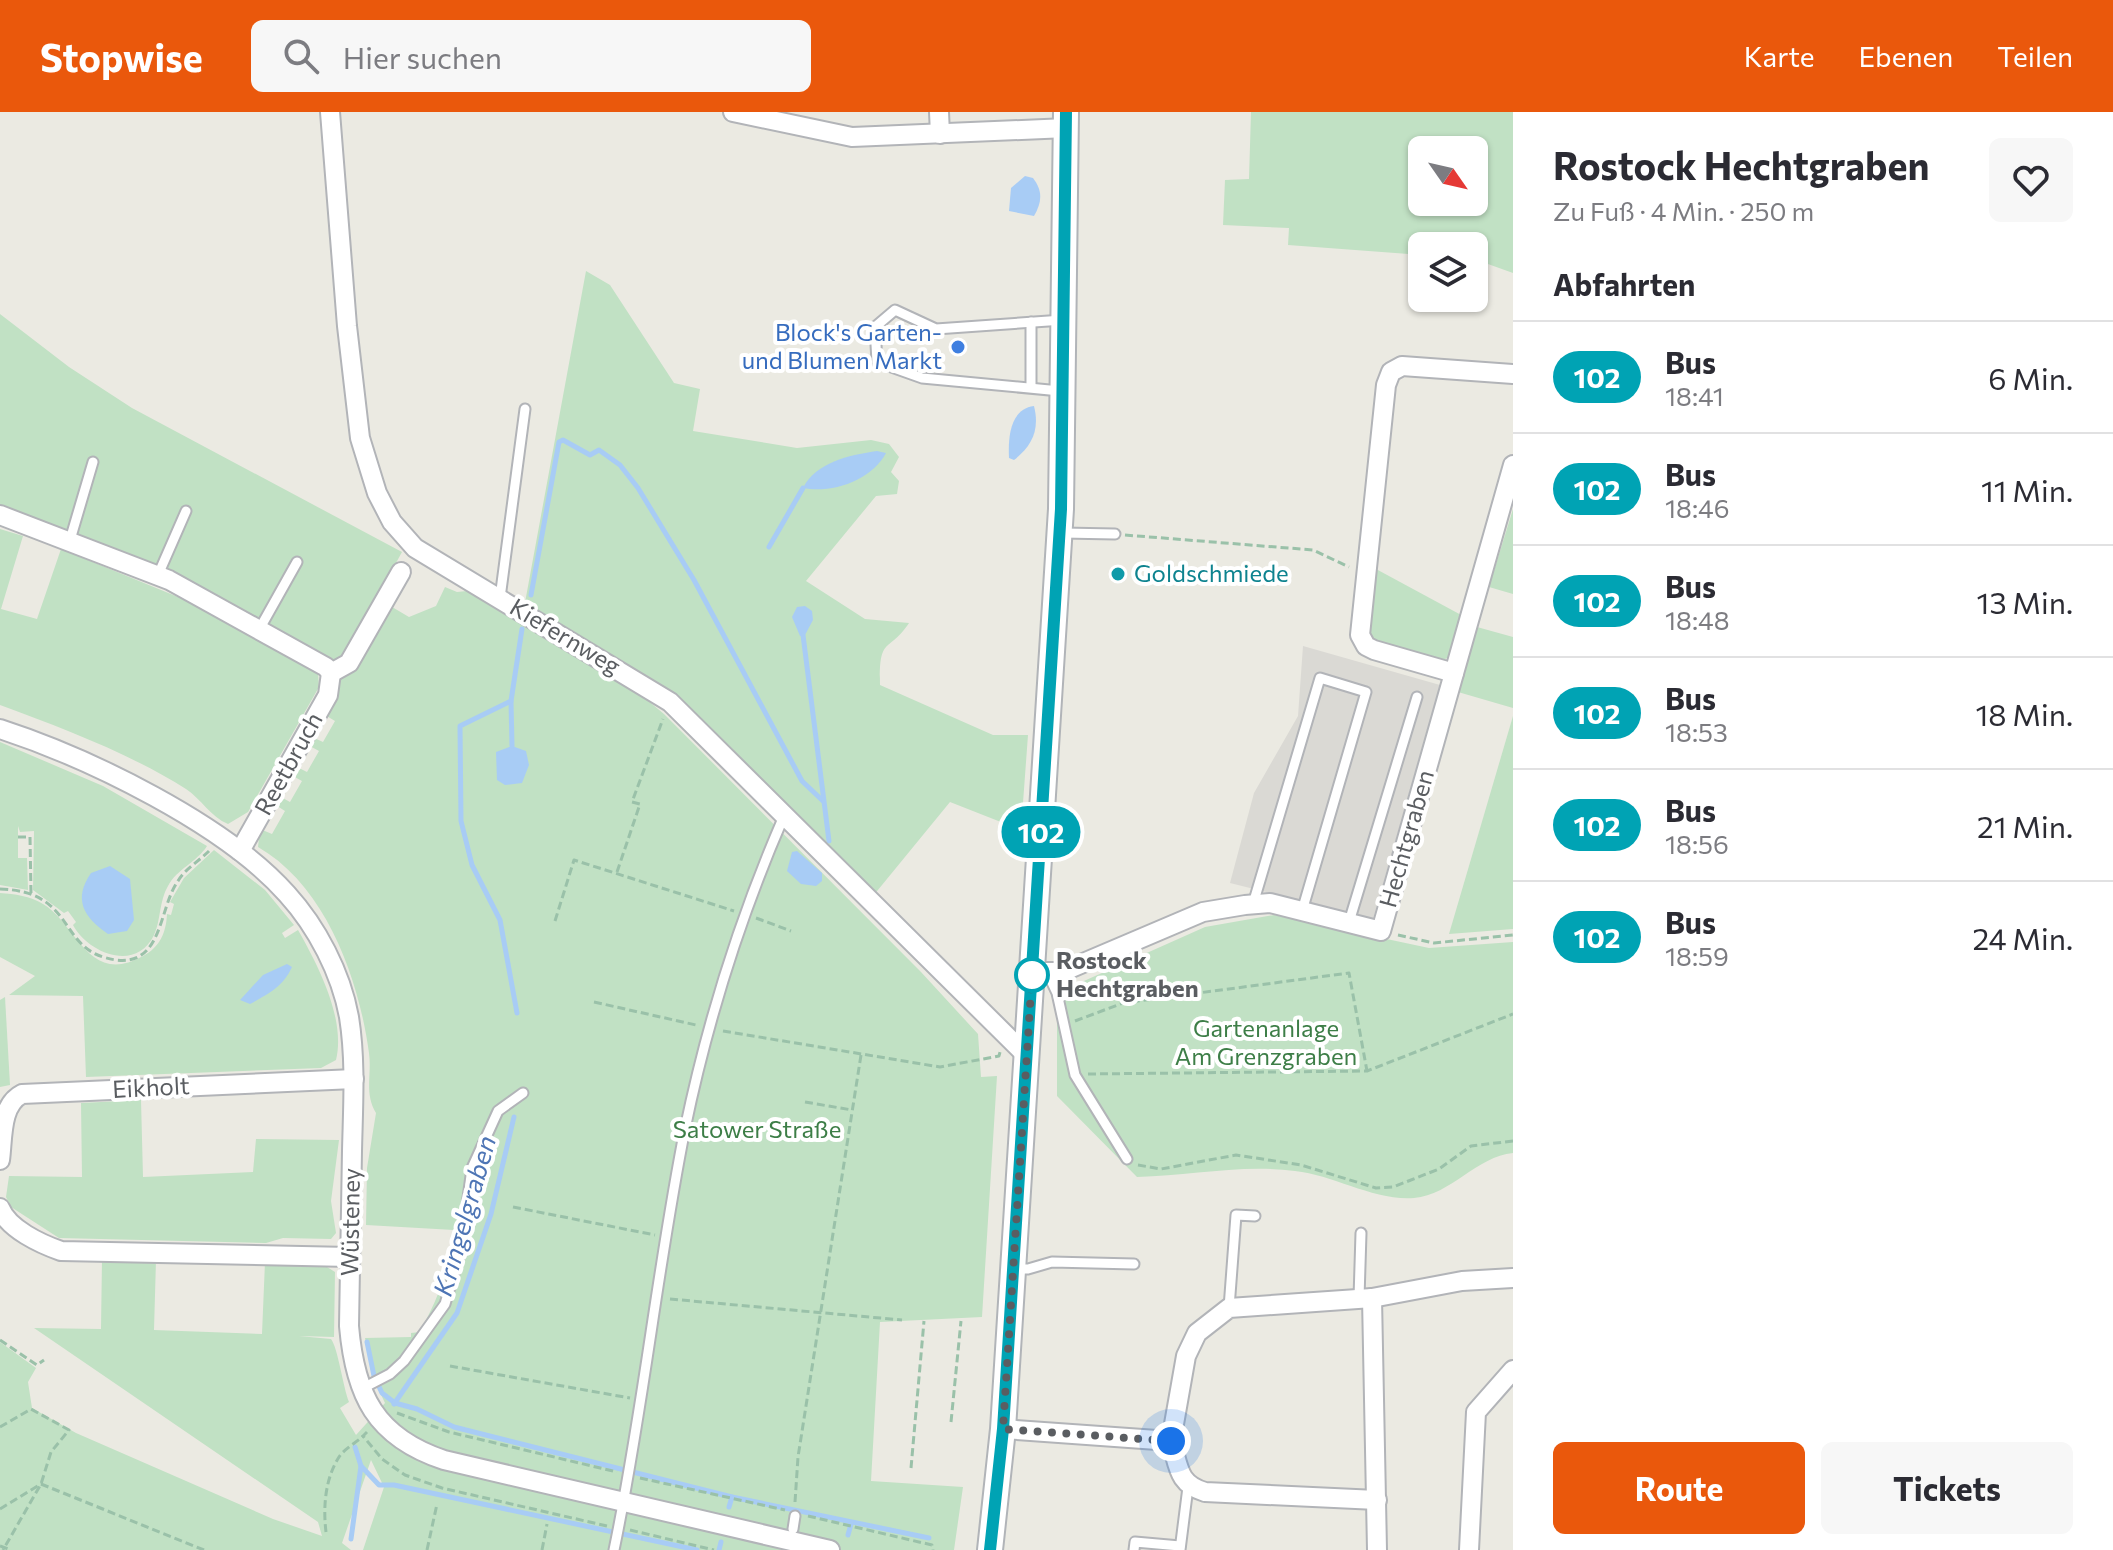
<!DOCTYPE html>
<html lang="de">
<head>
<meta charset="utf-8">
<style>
	:root { --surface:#fff; --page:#f7f7f7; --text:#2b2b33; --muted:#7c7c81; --line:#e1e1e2; --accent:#ea580c }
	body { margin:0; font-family:Commissioner,sans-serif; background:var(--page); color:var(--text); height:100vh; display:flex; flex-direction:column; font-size:30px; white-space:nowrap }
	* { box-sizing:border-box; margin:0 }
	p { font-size:26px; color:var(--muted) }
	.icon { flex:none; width:44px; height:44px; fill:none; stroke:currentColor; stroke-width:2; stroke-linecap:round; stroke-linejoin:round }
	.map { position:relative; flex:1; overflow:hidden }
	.side { display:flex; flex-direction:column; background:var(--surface); width:600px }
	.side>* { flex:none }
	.badge { padding:0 16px; border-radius:26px; font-size:28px; line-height:52px }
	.needle { width:52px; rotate:124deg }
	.tools { position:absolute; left:1408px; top:24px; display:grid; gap:16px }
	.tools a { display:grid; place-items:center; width:80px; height:80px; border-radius:12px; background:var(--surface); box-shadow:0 2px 6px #0004; font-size:40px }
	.you { position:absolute; width:40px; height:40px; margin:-20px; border:6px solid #fff; border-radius:50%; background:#1a73e8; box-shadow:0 0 0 12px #1a73e833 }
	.map>.badge { position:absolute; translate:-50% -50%; box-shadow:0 0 0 4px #fff }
	h2 { padding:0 40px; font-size:30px; line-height:72px }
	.round { display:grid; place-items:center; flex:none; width:84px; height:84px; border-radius:12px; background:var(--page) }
	.head { display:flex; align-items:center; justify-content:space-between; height:136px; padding:0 40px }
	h1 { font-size:38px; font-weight:700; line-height:60px }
	.action { display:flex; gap:16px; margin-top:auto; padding:16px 40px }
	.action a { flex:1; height:92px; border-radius:12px; background:var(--accent); color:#fff; font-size:32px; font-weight:700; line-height:92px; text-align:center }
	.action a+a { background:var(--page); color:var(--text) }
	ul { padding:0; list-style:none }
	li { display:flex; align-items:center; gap:24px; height:112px; padding:0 40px; border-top:2px solid var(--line) }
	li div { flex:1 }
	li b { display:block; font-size:30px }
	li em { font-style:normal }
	li .badge { min-width:88px; font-weight:700; text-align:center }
	header { display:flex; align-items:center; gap:48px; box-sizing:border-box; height:112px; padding:0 40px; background:var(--accent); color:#fff }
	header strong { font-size:38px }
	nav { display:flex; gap:44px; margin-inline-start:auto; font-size:28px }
	.search { width:560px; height:72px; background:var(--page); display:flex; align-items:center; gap:20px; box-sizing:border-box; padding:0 28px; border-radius:12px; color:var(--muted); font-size:30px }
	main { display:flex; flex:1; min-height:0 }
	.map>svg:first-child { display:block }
	.industrial { fill:#dad9d4 }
	.green { fill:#c1e1c4; fill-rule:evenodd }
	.water { fill:#a8ccf5 }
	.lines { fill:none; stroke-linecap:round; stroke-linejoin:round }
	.stream { stroke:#a8ccf5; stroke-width:5 }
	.lane-casing { stroke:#b2b4b8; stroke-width:13 }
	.street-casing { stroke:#b2b4b8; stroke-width:22 }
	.secondary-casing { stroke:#b1b4b8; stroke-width:28 }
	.path { stroke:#9ac1a9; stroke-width:3; stroke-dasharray:8 4; stroke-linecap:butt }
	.lane { stroke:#fff; stroke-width:9 }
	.street { stroke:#fff; stroke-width:18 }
	.secondary { stroke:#fff; stroke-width:24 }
	.line-casing { stroke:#fff; stroke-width:18 }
	.line { stroke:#00a3b4; stroke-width:12 }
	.walk { stroke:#5a5d61; stroke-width:8; stroke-dasharray:0 14.4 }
	.shop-dot { fill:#3f7fe0; stroke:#fff; stroke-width:3 }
	.culture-dot { fill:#0f9aa8; stroke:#fff; stroke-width:3 }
	.stop-dot { fill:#fff; stroke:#00a3b4; stroke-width:4 }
	.labels { text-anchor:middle; stroke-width:8; stroke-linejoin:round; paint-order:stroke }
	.shop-label { font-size:24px; fill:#366cbe; stroke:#fff; text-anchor:end }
	.culture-label { font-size:24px; fill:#0d838f; stroke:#fff; text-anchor:start }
	.street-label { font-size:24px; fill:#5a5d61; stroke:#fff }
	.stop-label { font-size:24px; font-weight:bold; fill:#5a5d61; stroke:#fff; text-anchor:start }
	.park-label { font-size:24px; fill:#3d7e47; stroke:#fff }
	.water-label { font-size:26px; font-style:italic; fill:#4e75b5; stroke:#fff }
</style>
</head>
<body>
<header>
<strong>Stopwise</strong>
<div class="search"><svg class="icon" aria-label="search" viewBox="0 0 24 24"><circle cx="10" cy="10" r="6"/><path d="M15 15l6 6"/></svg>Hier suchen</div>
<nav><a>Karte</a><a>Ebenen</a><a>Teilen</a></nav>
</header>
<main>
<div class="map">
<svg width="1513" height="1438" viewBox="0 0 1513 1438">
	<rect width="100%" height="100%" fill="#ebeae2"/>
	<polygon class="industrial" points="1303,534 1440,573 1373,807 1230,771 1254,681 1298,604"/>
	<g class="green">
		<path d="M 1251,0 L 1513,0 L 1513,161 L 1474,147 L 1474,134 L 1422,134 L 1422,143 L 1288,133 L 1289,116 L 1223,113 L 1225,68 L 1249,67 ZM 1422,38 L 1474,38 L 1474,90 L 1422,90 Z"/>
		<path d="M 586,159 L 610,173 L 674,271 L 700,277 L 693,319 L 797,336 L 871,328 L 889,332 L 899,345 L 891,360 L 899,369 L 897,382 L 876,384 L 806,469 L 865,507 L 909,511 C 888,542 879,523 880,573 L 993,623 L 1028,623 L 1021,718 L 950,690 L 873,784 L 705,612 L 524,496 Z"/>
		<path d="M 0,202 L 69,255 L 132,296 L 402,440 L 345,544 L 333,550 C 226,488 120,429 0,397 Z"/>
		<polygon points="1513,397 1513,482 1489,475"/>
		<path d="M 0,417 L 23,424 L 1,497 L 37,507 L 61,437 L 183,487 L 318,560 L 319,575 L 248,700 L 228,712 C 211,705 201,687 186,677 C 129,641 62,616 0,593 Z"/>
		<polygon points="1376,457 1463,504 1450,544 1442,549 1373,531 1368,519"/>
		<path d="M 445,475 L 457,480 L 477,478 L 629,573 L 664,602 L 921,860 L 978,922 L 981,965 L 997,964 L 982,1205 L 880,1210 L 871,1369 L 963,1375 L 954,1438 L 363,1438 L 384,1375 L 371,1348 L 342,1431 L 351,1438 L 0,1438 L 0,1230 L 36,1256 L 28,1270 L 32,1296 L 76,1321 L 273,1407 L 322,1424 L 318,1410 L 34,1216 L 101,1217 L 102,1147 L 156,1148 L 154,1218 L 262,1222 L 265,1150 L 327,1155 L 335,1160 L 334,1225 L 299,1224 L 331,1227 C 338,1236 343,1275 349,1290 L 340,1296 L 356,1323 L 385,1291 L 372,1264 L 365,1226 L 411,1225 L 411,1221 L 420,1220 C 431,1198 443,1178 444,1153 L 454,1146 L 454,1118 L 366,1113 L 367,1056 L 376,1001 C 364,981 372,963 369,941 C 359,867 326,774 258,735 L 260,717 L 272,722 L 285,699 L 274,692 L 279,684 L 290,690 L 302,669 L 291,663 L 295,654 L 307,660 L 319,639 L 308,633 L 312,625 L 323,630 L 335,609 L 325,603 L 340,563 L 387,492 L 409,505 L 436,494 Z"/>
		<polygon points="1477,515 1513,525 1513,596 1458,580"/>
		<polygon points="1513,604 1513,817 1449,822"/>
		<path d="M 0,630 L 103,674 L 207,734 C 197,750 177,757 168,774 C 159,789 161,808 154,823 C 136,861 88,841 73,813 L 76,810 L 68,799 L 64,801 L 33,778 L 34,719 L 20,720 L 18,714 L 18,746 L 27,746 L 28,778 L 0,773 Z"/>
		<path d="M 214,738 L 265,778 L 294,813 L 282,821 L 285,826 L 298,818 C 318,853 346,907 336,948 L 321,956 L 86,965 L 83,884 L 9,883 L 35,864 L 0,845 L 0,781 C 15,782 30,784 43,792 C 77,812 88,875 143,844 C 160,835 166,821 167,802 L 171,803 L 174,792 L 170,790 L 184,766 Z"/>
		<path d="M 1274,803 L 1429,836 L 1513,830 L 1513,1041 C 1477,1044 1451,1083 1414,1086 C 1374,1089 1334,1063 1295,1059 C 1241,1052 1190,1064 1137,1065 L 1057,984 L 1057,881 L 1205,815 Z"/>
		<polygon points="5,885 10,973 0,975 0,888"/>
		<polygon points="141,988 143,1065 253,1060 256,1027 339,1028 331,1089 336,1121 331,1127 283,1126 266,1131 59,1126 11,1095 6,1085 9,1064 82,1065 81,991"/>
	</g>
	<g class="water">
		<path d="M 1025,64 L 1033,66 C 1043,79 1042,90 1034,104 L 1009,99 L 1011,76 Z"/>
		<path d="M 1034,294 C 1040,318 1032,334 1014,348 L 1009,346 C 1008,325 1010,297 1034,294 Z"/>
		<path d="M 877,339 L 886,341 C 872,368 832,382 803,376 C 816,350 850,343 877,339 Z"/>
		<polygon points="805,494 812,499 813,508 805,523 800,524 792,505 797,495"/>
		<polygon points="512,634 526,639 529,653 522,671 505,673 497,668 496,640"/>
		<polygon points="797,739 822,761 822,769 816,774 801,772 787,759 792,740"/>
		<path d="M 110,754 L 130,767 L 134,808 L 127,819 L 108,822 C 83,805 73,787 91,761 Z"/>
		<path d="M 287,852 L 292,855 C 283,875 268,882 250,892 L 240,888 L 263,863 Z"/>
	</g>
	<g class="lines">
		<g class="stream">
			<polyline points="769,435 803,376"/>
			<polyline points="531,483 559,330 563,328 590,343 599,338 620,353 638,376 694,468 802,669 823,689"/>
			<polyline points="803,523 829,729"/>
			<polyline points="511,589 512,634"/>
			<polyline points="517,901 500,808 472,753 461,709 460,614 511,589 522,517"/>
			<polyline points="367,1230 374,1264 382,1281 395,1291 417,1297 454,1315 732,1385 929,1426"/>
			<polyline points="394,1292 457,1201 491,1102 514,1005"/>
			<polyline points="361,1354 379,1373 394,1373 697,1438"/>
			<polyline points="729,1395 732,1385"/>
			<polyline points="848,1423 851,1412"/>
			<polyline points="351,1427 361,1354 355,1335"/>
			<polyline points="719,1438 721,1430"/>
		</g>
		<defs>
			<g id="lane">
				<polyline points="1031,275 1031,210"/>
				<polyline points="1060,279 922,266 877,250 875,215 895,198 936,217 1063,208"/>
				<polyline points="1063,421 1115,422"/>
				<polyline points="70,428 93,350"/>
				<polyline points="158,463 186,399"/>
				<polyline points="500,486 525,297"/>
				<polyline points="260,516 297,450"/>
				<polyline points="1253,792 1320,566 1366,580 1302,799"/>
				<polyline points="1349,810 1417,585"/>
				<polyline points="1047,860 1057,881 1075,963 1127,1047"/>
				<polyline points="1016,1157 1028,1157 1052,1150 1134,1152"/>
				<polyline points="1359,1186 1361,1121"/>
				<polyline points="1229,1196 1236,1103 1255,1104"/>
				<polyline points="363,1276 390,1262 404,1249 445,1192 461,1138 472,1056 498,999 523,981"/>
				<polyline points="793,1417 795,1404"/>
				<path d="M 614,1438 C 643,1299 657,1157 685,1017 C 707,911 741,803 784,704"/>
				<polyline points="1134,1438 1135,1430 1180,1434"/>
				<polyline points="1180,1438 1188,1375"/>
			</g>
			<g id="street">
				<polyline points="330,0 347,214 360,326 377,381 392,410 415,436 670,590 1028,945"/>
				<polyline points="733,0 852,25 1067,16"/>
				<polyline points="939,0 940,22"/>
				<polyline points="0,403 169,468 326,555 331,561 328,583 240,739"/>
				<polyline points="331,561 349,551 401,460"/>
				<polyline points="1454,561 1374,538 1366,534 1360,523 1386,273 1391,260 1402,254 1513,262"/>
				<path d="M 0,617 C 89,646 225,712 287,782 C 317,815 341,861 349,905 C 356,949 353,994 352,1039 C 351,1097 350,1156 349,1214 C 355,1283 375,1325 444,1348 L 830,1438"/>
				<polyline points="1032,860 1062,860 1203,800 1245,793 1270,791 1381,819 1513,353"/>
				<path d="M 0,1048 C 3,1027 0,993 22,982 L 354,967"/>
				<path d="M 0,1096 C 8,1117 41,1132 61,1139 L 350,1145"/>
				<polyline points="1372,1186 1377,1438"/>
				<path d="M 1003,1317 L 1171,1329 C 1179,1354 1177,1372 1205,1380 L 1377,1388"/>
				<polyline points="1171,1329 1186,1244 1197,1221 1229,1196 1372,1186 1462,1169 1513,1166"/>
				<polyline points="1469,1438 1476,1300 1513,1258"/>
			</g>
			<polyline id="secondary" points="990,1438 1003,1317 1061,397 1066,0"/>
		</defs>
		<use href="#lane" class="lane-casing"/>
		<use href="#street" class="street-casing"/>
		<use href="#secondary" class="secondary-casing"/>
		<g class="path">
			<polyline points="1125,423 1313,438 1349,455"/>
			<polyline points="18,725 30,725 31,782"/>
			<polyline points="617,760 640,692 632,690 663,607"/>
			<path d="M 0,777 C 72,779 59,831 103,845 C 164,864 157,798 178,769 C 185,757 199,749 209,739"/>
			<polyline points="756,806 791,819"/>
			<polyline points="555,809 574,748 734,799"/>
			<polyline points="1398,823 1434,831 1513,823"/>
			<polyline points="594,890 696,913"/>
			<polyline points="1075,909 1123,891 1349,861 1367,959"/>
			<polyline points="723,919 940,955 999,944 1000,940"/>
			<polyline points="1088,962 1367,959 1513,902"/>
			<polyline points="805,990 852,998"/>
			<polyline points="1138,1053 1161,1057 1236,1043 1301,1053 1376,1076 1393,1075 1439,1057 1471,1034 1513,1029"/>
			<polyline points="513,1095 655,1123"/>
			<polyline points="670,1187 902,1208"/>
			<polyline points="0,1228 37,1253 44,1248"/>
			<polyline points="450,1254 630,1286"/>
			<polyline points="397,1301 449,1320 617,1360"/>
			<polyline points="951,1310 961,1209"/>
			<polyline points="0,1315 31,1297 69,1318 51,1340 41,1372 3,1438"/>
			<polyline points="367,1320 363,1324 382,1347 405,1363 442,1376 607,1414"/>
			<polyline points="911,1356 924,1209"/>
			<polyline points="640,1366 785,1398"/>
			<polyline points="795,1390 798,1345 861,943"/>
			<polyline points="0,1397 41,1372 204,1438"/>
			<polyline points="808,1404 932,1433 933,1438"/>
			<polyline points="630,1418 714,1438"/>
			<path d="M 326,1420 C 323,1395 325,1367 339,1345 C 344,1337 356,1331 363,1324"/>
			<polyline points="0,1434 11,1438"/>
			<polyline points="427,1438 437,1392"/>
			<polyline points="542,1438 547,1412"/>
		</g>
		<use href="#lane" class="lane"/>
		<use href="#street" class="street"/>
		<use href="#secondary" class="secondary"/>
	</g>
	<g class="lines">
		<defs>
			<polyline id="line" points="990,1438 1003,1317 1061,397 1066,0"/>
		</defs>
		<use href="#line" class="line-casing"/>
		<use href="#line" class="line"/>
		<polyline class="walk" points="1032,863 1003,1317 1171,1329"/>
	</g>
	<circle class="shop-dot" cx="958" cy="235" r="8"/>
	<circle class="culture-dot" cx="1118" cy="462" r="8"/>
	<circle class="stop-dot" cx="1032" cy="863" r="16"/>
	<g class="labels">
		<g class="shop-label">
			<text x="942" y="229">Block's Garten-<tspan x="942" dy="28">und Blumen Markt</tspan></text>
		</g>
		<g class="culture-label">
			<text x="1134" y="470">Goldschmiede</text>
		</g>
		<g class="street-label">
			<text transform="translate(565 525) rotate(31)" y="8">Kiefernweg</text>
			<text transform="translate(289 652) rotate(-61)" y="8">Reetbruch</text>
			<text transform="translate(1407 727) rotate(-74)" y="8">Hechtgraben</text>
			<text transform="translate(151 976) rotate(-3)" y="8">Eikholt</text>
			<text transform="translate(351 1110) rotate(-89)" y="8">Wüsteney</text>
		</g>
		<g class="stop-label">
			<text x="1056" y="857">Rostock<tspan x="1056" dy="28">Hechtgraben</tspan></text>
		</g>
		<g class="park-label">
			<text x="1266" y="925">Gartenanlage<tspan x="1266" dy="28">Am Grenzgraben</tspan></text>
			<text x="757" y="1026">Satower Straße</text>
		</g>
		<g class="water-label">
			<text transform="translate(465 1104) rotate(-74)" y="9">Kringelgraben</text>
		</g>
	</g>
</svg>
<div class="tools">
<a><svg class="needle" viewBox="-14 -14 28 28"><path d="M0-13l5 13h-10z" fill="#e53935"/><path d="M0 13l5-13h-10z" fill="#7c7c81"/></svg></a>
<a><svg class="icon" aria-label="layers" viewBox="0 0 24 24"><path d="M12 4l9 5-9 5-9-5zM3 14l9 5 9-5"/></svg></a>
</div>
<div class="you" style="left:1171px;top:1329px"></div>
<b class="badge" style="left:1041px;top:720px;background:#00a3b4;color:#fff">102</b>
</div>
<section class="side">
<div class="head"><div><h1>Rostock Hechtgraben</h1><p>Zu Fuß · 4 Min. · 250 m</p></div><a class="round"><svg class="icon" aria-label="heart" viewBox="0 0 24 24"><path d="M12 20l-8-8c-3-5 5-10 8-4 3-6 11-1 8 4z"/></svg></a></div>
<h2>Abfahrten</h2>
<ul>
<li><span class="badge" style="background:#00a3b4;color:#fff">102</span><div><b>Bus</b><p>18:41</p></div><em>6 Min.</em></li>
<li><span class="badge" style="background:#00a3b4;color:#fff">102</span><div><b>Bus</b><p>18:46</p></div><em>11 Min.</em></li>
<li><span class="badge" style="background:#00a3b4;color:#fff">102</span><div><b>Bus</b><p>18:48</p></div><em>13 Min.</em></li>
<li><span class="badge" style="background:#00a3b4;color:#fff">102</span><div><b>Bus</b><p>18:53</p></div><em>18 Min.</em></li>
<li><span class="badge" style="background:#00a3b4;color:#fff">102</span><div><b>Bus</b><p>18:56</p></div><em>21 Min.</em></li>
<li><span class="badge" style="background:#00a3b4;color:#fff">102</span><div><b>Bus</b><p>18:59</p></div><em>24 Min.</em></li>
</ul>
<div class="action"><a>Route</a><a>Tickets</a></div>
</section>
</main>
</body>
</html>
